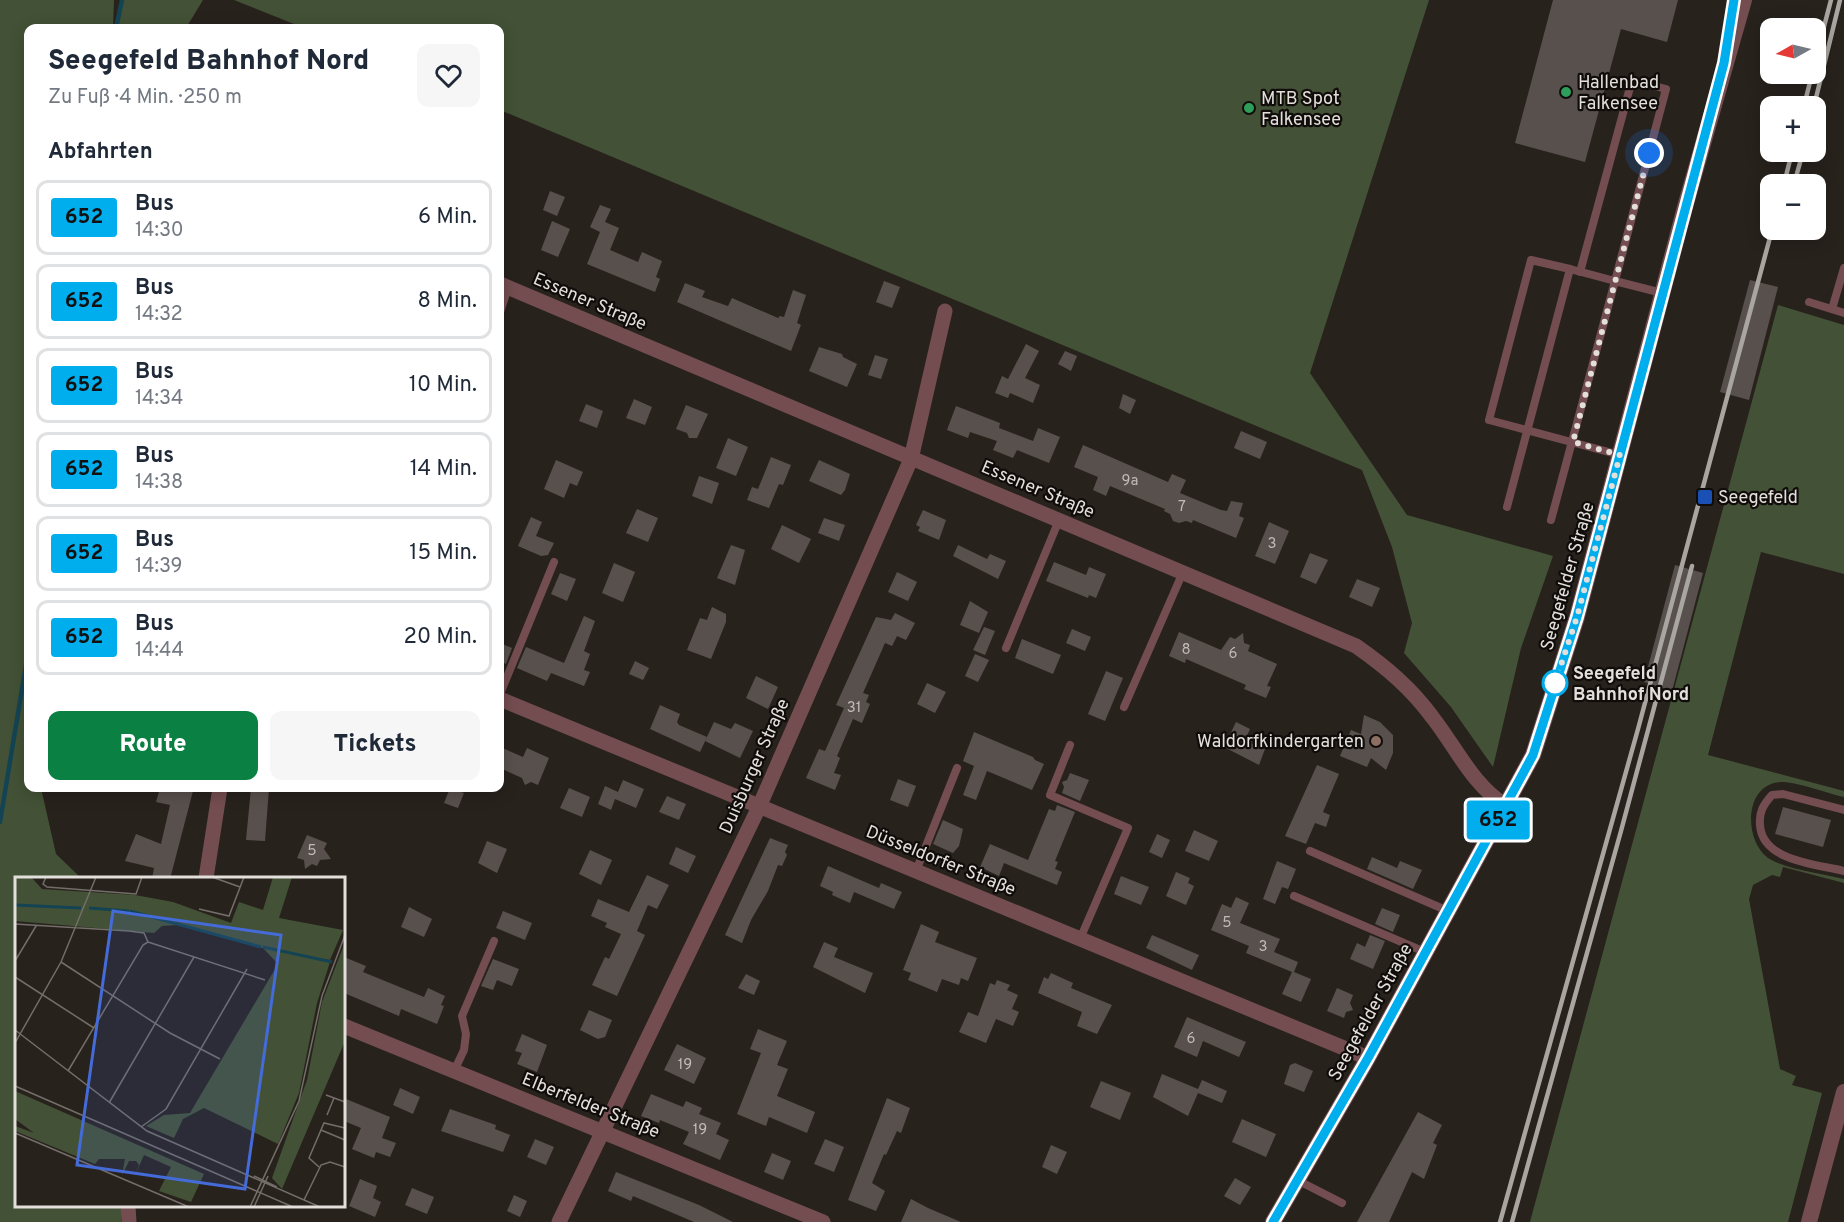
<!DOCTYPE html>
<html lang="de">
<head>
<meta charset="utf-8">
<style>
	:root { --surface:#fff; --page:#f6f6f7; --text:#1f2937; --muted:#747a83; --line:#e0e1e3; --accent:#0b8043 }
	body { margin:0; font-family:Overpass,sans-serif; background:var(--page); color:var(--text); height:100vh; display:flex; flex-direction:column; font-size:22px; white-space:nowrap }
	* { box-sizing:border-box; margin:0 }
	p { font-size:20px; color:var(--muted) }
	.icon { flex:none; width:33px; height:33px; fill:none; stroke:currentColor; stroke-width:2; stroke-linecap:round; stroke-linejoin:round }
	.map { position:relative; flex:1; overflow:hidden }
	.side { position:absolute; left:24px; top:24px; width:480px; height:768px; display:flex; flex-direction:column; background:var(--surface); border-radius:12px; box-shadow:0 3px 15px #0003 }
	.side>* { flex:none }
	.badge { padding:0 12px; border-radius:4px; font-size:21px; line-height:39px }
	.needle { width:39px; rotate:262deg }
	.controls { position:absolute; left:1760px; top:18px; display:grid; gap:12px }
	.controls a { display:grid; place-items:center; width:66px; height:66px; border-radius:12px; background:var(--surface); box-shadow:0 3px 15px #0003; font-size:30px }
	.you { position:absolute; width:30px; height:30px; margin:-15px; border:4px solid #fff; border-radius:50%; background:#1a73e8; box-shadow:0 0 0 9px #1a73e833 }
	.map>.badge { position:absolute; translate:-50% -50%; box-shadow:0 0 0 3px #fff }
	h2 { padding:0 24px; font-size:22px; line-height:54px }
	.round { display:grid; place-items:center; flex:none; width:63px; height:63px; border-radius:12px; background:var(--page) }
	.summary { display:flex; align-items:center; justify-content:space-between; height:102px; padding:0 24px }
	h1 { font-size:28px; font-weight:800; line-height:45px }
	.action { display:flex; gap:12px; margin-top:auto; padding:12px 24px }
	.action a { flex:1; height:69px; border-radius:12px; background:var(--accent); color:#fff; font-size:24px; font-weight:800; line-height:69px; text-align:center }
	.action a+a { background:var(--page); color:var(--text) }
	ul { padding:0; list-style:none }
	li { display:flex; align-items:center; gap:18px; height:75px; margin:0 12px 9px; padding:0 12px; border:3px solid var(--line); border-radius:12px }
	li div { flex:1 }
	li b { display:block; font-size:22px }
	li em { font-style:normal }
	li .badge { min-width:66px; font-weight:700; text-align:center }
	.map>svg:first-child { display:block }
	.green { fill:#435236 }
	.lines { fill:none; stroke-linecap:round; stroke-linejoin:round }
	.stream { stroke:#144453; stroke-width:4.5 }
	.building { fill:#58504c }
	.service { stroke:#744d50; stroke-width:8 }
	.minor { stroke:#744d50; stroke-width:15 }
	.tertiary { stroke:#744d50; stroke-width:16 }
	.rail { stroke:#a9a5a0; stroke-width:4.5 }
	.line-casing { stroke:#fff; stroke-width:14 }
	.line { stroke:#00aded; stroke-width:9 }
	.walk { stroke:#e3dfdb; stroke-width:6; stroke-dasharray:0 10.8 }
	.leisure-dot { fill:#2e9e5b; stroke:#0f0c0a; stroke-width:2 }
	.transit-dot { fill:#1a4fb4; stroke:#0f0c0a; stroke-width:2 }
	.stop-dot { fill:#fff; stroke:#00aded; stroke-width:3 }
	.education-dot { fill:#8d6e63; stroke:#0f0c0a; stroke-width:2 }
	.labels { text-anchor:middle; stroke-width:4.5; stroke-linejoin:round; paint-order:stroke }
	.number-label { font-size:15px; fill:#c0bbb7 }
	.poi-label { font-size:18px; fill:#e3dfdb; stroke:#0f0c0a; text-anchor:start }
	.street-label { font-size:18px; fill:#e3dfdb; stroke:#0f0c0a }
	.stop-label { font-size:18px; font-weight:bold; fill:#e3dfdb; stroke:#0f0c0a; text-anchor:start }
	.inset-river { fill:none; stroke:#144453; stroke-width:3 }
	.inset-road { fill:none; stroke:#736e69; stroke-width:1.5 }
	.view { fill:#456bd9; fill-opacity:0.15; stroke:#456bd9; stroke-width:3 }
	.inset-edge { fill:none; stroke:#e3dfdb; stroke-width:3 }
</style>
</head>
<body>
<div class="map">
<svg width="1844" height="1222" viewBox="0 0 1844 1222">
	<rect width="100%" height="100%" fill="#28221d"/>
	<g class="green">
		<polygon points="0,0 114,0 113,28 28,28 28,788 41,788 56,854 81,878 16,878 16,1206 121,1206 121,1222 0,1222"/>
		<polygon points="122,0 203,0 186,28 116,28"/>
		<polygon points="234,0 1429,0 1310,373 1407,515 1553,556 1521,648 1493,767 1451,707 1404,653 1412,623 1392,547 1362,470 500,110 500,28 304,28"/>
		<path d="M 1778,305 L 1844,325 L 1844,574 L 1761,552 L 1708,755 L 1844,791 L 1844,797 C 1826,793 1798,782 1781,782 C 1743,784 1744,841 1768,858 C 1785,869 1823,874 1844,879 L 1844,883 L 1783,867 L 1780,877 L 1772,875 L 1753,885 L 1749,899 L 1780,1069 L 1796,1076 L 1792,1085 L 1822,1093 L 1788,1222 L 1530,1222 Z"/>
	</g>
	<g class="lines">
		<g class="stream">
			<polyline points="116,28 122,0"/>
			<polyline points="0,822 28,653"/>
		</g>
	</g>
	<g class="building">
		<polygon points="1553,0 1678,0 1667,42 1621,29 1585,162 1515,143"/>
		<polygon points="550,191 565,197 557,216 543,210"/>
		<polygon points="600,205 611,209 605,222 619,228 610,250 638,262 642,252 662,261 656,277 660,279 655,292 587,264 600,232 590,227"/>
		<polygon points="552,221 570,229 558,257 541,250"/>
		<polygon points="1750,280 1778,287 1749,400 1720,392"/>
		<polygon points="884,281 900,287 892,308 876,302"/>
		<polygon points="685,283 705,291 702,297 728,306 732,298 778,318 780,316 784,317 793,290 806,295 797,323 801,325 791,351 677,302"/>
		<polygon points="1026,344 1039,351 1025,378 1040,385 1033,403 1010,393 1008,398 995,393 1002,376 1008,379"/>
		<polygon points="819,347 842,354 843,357 857,364 847,387 809,371"/>
		<polygon points="1065,351 1077,356 1071,371 1058,364"/>
		<polygon points="875,355 888,359 881,379 868,375"/>
		<polygon points="1123,394 1136,400 1130,414 1119,408"/>
		<polygon points="634,399 652,407 645,425 626,418"/>
		<polygon points="586,404 603,411 597,428 579,421"/>
		<polygon points="686,405 708,414 697,438 689,438 687,433 676,429"/>
		<polygon points="956,406 1000,423 999,428 1033,441 1038,428 1060,437 1049,463 1017,450 1013,458 993,450 997,441 970,432 968,438 947,430"/>
		<polygon points="1241,431 1267,442 1260,459 1234,448"/>
		<polygon points="728,438 748,447 736,476 716,468"/>
		<polygon points="1083,445 1168,482 1172,474 1186,480 1180,493 1221,510 1227,511 1231,501 1243,503 1239,516 1244,518 1236,538 1193,520 1192,523 1186,521 1179,523 1173,521 1170,514 1164,511 1165,509 1110,486 1106,496 1093,490 1098,477 1074,467"/>
		<polygon points="771,457 791,465 783,485 779,484 769,508 747,500 752,487 758,489"/>
		<polygon points="556,460 583,472 577,486 570,483 564,498 544,489"/>
		<polygon points="819,460 850,474 845,490 841,495 809,481"/>
		<polygon points="699,476 719,483 712,504 692,496"/>
		<polygon points="637,509 658,518 648,542 626,533"/>
		<polygon points="923,510 946,520 939,540 918,531 920,527 916,525"/>
		<polygon points="531,517 542,522 536,536 554,543 548,555 541,556 518,546"/>
		<polygon points="824,518 845,525 839,541 818,533"/>
		<polygon points="1269,522 1289,531 1275,564 1255,556"/>
		<polygon points="782,525 811,539 799,563 771,549"/>
		<polygon points="731,545 745,550 735,585 717,578"/>
		<polygon points="958,545 987,559 990,554 1006,561 998,579 953,556"/>
		<polygon points="1310,553 1328,560 1316,584 1300,577"/>
		<polygon points="1054,562 1086,575 1089,567 1106,574 1096,598 1089,595 1088,598 1046,581"/>
		<polygon points="614,563 635,572 623,602 602,593"/>
		<polygon points="1675,565 1703,573 1672,691 1644,682"/>
		<polygon points="897,572 917,582 908,601 888,592"/>
		<polygon points="560,573 576,579 567,601 551,594"/>
		<polygon points="1357,579 1380,588 1372,607 1349,597"/>
		<polygon points="970,601 988,612 979,633 960,625"/>
		<polygon points="712,607 726,614 726,622 711,659 687,650 700,618 707,620"/>
		<polygon points="895,613 915,623 906,640 897,636 892,646 885,643 863,693 869,695 866,702 870,704 862,723 853,719 837,756 840,758 834,773 841,775 835,790 806,778 819,749 825,751 844,708 836,705 876,617 891,620"/>
		<polygon points="584,616 595,621 584,651 590,654 584,670 590,672 584,686 551,673 547,681 517,668 526,647 564,663"/>
		<polygon points="984,627 995,631 985,655 973,650"/>
		<polygon points="1072,629 1091,637 1085,651 1066,643"/>
		<polygon points="1179,632 1221,650 1230,637 1235,639 1243,633 1244,643 1250,645 1248,651 1277,664 1267,686 1271,687 1266,698 1244,689 1246,685 1186,659 1185,663 1169,656"/>
		<polygon points="1022,639 1061,655 1053,674 1015,658"/>
		<polygon points="500,643 512,648 506,664 500,661"/>
		<polygon points="975,654 989,660 978,682 965,676"/>
		<polygon points="635,661 649,668 643,680 629,674"/>
		<polygon points="1106,671 1123,678 1105,721 1088,714"/>
		<polygon points="756,676 778,687 768,709 746,698"/>
		<polygon points="927,683 946,692 935,713 917,704"/>
		<polygon points="660,705 680,714 677,722 679,725 707,737 700,752 650,729"/>
		<polygon points="1364,715 1380,722 1393,735 1393,753 1386,770 1371,758 1367,767 1340,756 1351,730 1361,734"/>
		<polygon points="714,722 731,729 735,723 753,731 740,758 705,741"/>
		<polygon points="1236,722 1250,729 1246,738 1253,741 1251,743 1265,749 1259,765 1224,747"/>
		<polygon points="974,732 1033,757 1035,760 1044,764 1032,790 987,771 976,800 963,795 974,766 963,761"/>
		<polygon points="500,747 523,757 527,748 549,758 538,785 531,782 525,785 522,778 500,768"/>
		<polygon points="1317,765 1339,774 1323,812 1330,815 1326,827 1315,823 1306,844 1285,836"/>
		<polygon points="1070,773 1089,780 1080,801 1062,793 1064,787 1062,782 1067,780"/>
		<polygon points="898,779 916,786 908,807 890,800"/>
		<polygon points="623,780 644,789 636,808 615,799 611,810 598,804 605,786 618,792"/>
		<polygon points="160,788 193,791 170,879 152,879 154,868 125,861 136,834 161,844 170,805 156,802"/>
		<polygon points="251,788 269,788 265,841 246,840"/>
		<polygon points="450,788 464,793 458,808 444,803"/>
		<polygon points="569,788 590,797 582,817 560,808"/>
		<polygon points="667,796 686,804 679,820 659,812"/>
		<polygon points="1057,805 1075,812 1055,861 1058,862 1055,869 1062,872 1057,885 1004,863 999,876 980,867 990,844 1028,860 1049,809 1055,811"/>
		<polygon points="1783,807 1831,820 1823,847 1775,834"/>
		<polygon points="943,820 963,829 959,846 953,853 933,844"/>
		<polygon points="1194,830 1218,841 1209,861 1185,851"/>
		<polygon points="1157,834 1170,840 1162,858 1149,852"/>
		<polygon points="307,835 327,843 324,849 331,859 320,860 317,866 312,864 305,869 304,860 297,858"/>
		<polygon points="770,838 788,845 785,852 787,855 782,866 778,865 768,891 751,920 742,943 725,935"/>
		<polygon points="487,841 507,849 497,873 478,863"/>
		<polygon points="676,847 696,856 688,873 669,864"/>
		<polygon points="590,850 612,860 601,885 579,874"/>
		<polygon points="1372,857 1397,868 1400,861 1422,870 1413,889 1367,869"/>
		<polygon points="1277,861 1296,869 1288,889 1282,887 1275,904 1263,899"/>
		<polygon points="828,866 879,888 881,883 902,892 894,909 854,892 850,903 832,895 833,892 820,886"/>
		<polygon points="1176,872 1190,878 1188,883 1194,886 1186,905 1166,896"/>
		<polygon points="647,875 669,885 657,909 648,905 637,931 645,935 617,996 592,985 605,957 609,959 621,934 605,927 607,923 591,916 598,899 629,912"/>
		<polygon points="1121,876 1149,887 1141,905 1114,894"/>
		<polygon points="1236,897 1249,903 1240,923 1280,939 1274,952 1298,962 1294,972 1311,979 1301,1002 1282,994 1292,972 1246,953 1249,946 1211,930 1222,904 1231,908"/>
		<polygon points="409,907 432,919 424,937 401,927"/>
		<polygon points="1382,908 1400,915 1393,932 1375,924"/>
		<polygon points="503,911 532,923 525,940 496,928"/>
		<polygon points="921,924 939,932 935,942 977,958 968,981 961,978 959,985 942,979 937,992 908,980 911,973 903,970"/>
		<polygon points="1152,935 1199,955 1192,970 1146,948"/>
		<polygon points="1370,935 1385,941 1373,969 1350,959 1357,943 1365,947"/>
		<polygon points="824,942 838,948 834,957 873,973 865,993 813,967"/>
		<polygon points="344,957 366,966 363,972 424,997 428,988 445,996 441,1005 444,1006 437,1024 401,1009 399,1016 344,993"/>
		<polygon points="493,959 519,969 512,986 497,980 493,990 481,986"/>
		<polygon points="1051,973 1073,983 1071,988 1112,1005 1097,1034 1077,1026 1082,1012 1038,993 1044,977 1048,979"/>
		<polygon points="746,974 760,981 754,995 738,988"/>
		<polygon points="997,980 1010,985 1007,990 1018,995 1012,1009 1019,1012 1013,1026 996,1019 986,1043 959,1032 968,1012 978,1016 990,983 995,985"/>
		<polygon points="1337,988 1353,995 1350,1003 1353,1010 1346,1012 1344,1018 1327,1011"/>
		<polygon points="589,1010 612,1020 605,1037 598,1039 580,1030"/>
		<polygon points="1187,1017 1246,1042 1239,1057 1203,1041 1197,1057 1174,1047"/>
		<polygon points="758,1029 787,1041 777,1065 788,1069 777,1096 815,1112 807,1133 769,1117 766,1126 737,1114 761,1053 750,1049"/>
		<polygon points="522,1034 547,1045 537,1072 517,1064 522,1053 515,1051"/>
		<polygon points="677,1044 706,1058 694,1084 664,1070"/>
		<polygon points="1295,1063 1313,1071 1304,1092 1284,1084 1290,1065"/>
		<polygon points="1162,1074 1198,1089 1202,1080 1227,1091 1222,1103 1198,1093 1188,1116 1153,1097"/>
		<polygon points="1101,1081 1131,1093 1120,1120 1090,1107"/>
		<polygon points="400,1088 420,1097 413,1114 393,1105"/>
		<polygon points="651,1094 683,1107 686,1101 702,1108 699,1114 721,1123 716,1134 729,1140 720,1160 683,1144 689,1132 660,1120 659,1123 641,1116"/>
		<polygon points="887,1098 910,1108 901,1133 897,1131 886,1155 884,1154 872,1183 885,1191 876,1211 848,1200"/>
		<polygon points="346,1099 390,1117 382,1138 396,1143 390,1157 376,1152 374,1158 352,1149 361,1128 344,1121"/>
		<polygon points="450,1109 496,1125 495,1129 510,1135 503,1152 441,1131"/>
		<polygon points="1418,1112 1442,1125 1433,1143 1437,1145 1424,1179 1412,1172 1389,1222 1357,1222"/>
		<polygon points="1242,1119 1276,1134 1266,1157 1232,1142"/>
		<polygon points="535,1139 554,1147 546,1165 527,1157"/>
		<polygon points="825,1139 844,1147 834,1172 814,1164"/>
		<polygon points="1051,1145 1067,1152 1057,1174 1042,1167"/>
		<polygon points="772,1153 791,1161 783,1180 764,1172"/>
		<polygon points="616,1172 699,1205 733,1222 694,1222 633,1196 631,1201 608,1191"/>
		<polygon points="1235,1178 1251,1187 1240,1205 1224,1196"/>
		<polygon points="360,1179 377,1186 373,1198 381,1202 375,1217 349,1206"/>
		<polygon points="412,1188 434,1197 427,1214 405,1205"/>
		<polygon points="514,1195 527,1201 520,1217 507,1211"/>
		<polygon points="911,1199 928,1208 961,1222 901,1222"/>
	</g>
	<g class="lines">
		<g class="service">
			<polyline points="1570,269 1531,260 1489,420 1620,455"/>
			<polyline points="1580,272 1632,80 1666,89 1615,281 1662,293"/>
			<polyline points="1809,302 1844,313"/>
			<polyline points="1832,309 1844,268"/>
			<polyline points="500,312 508,288"/>
			<polyline points="1507,507 1570,269 1615,281 1551,520"/>
			<polyline points="1006,648 1059,520"/>
			<polyline points="500,694 554,562"/>
			<polyline points="1124,707 1183,572"/>
			<polyline points="1070,745 1050,795 1128,828 1080,939"/>
			<path d="M 1844,810 L 1783,794 L 1772,795 C 1763,805 1759,812 1760,825 C 1762,861 1816,864 1844,871"/>
			<polyline points="1310,851 1448,911"/>
			<polyline points="916,871 957,768"/>
			<polyline points="1294,896 1425,952"/>
			<polyline points="454,1071 464,1050 466,1034 462,1016 494,941"/>
			<polyline points="1297,1180 1342,1203"/>
		</g>
		<g class="minor">
			<path d="M 500,284 L 1356,646 C 1386,667 1411,688 1433,718 C 1457,749 1472,784 1506,806"/>
			<polyline points="500,699 1368,1058"/>
			<polyline points="206,878 220,788"/>
			<polyline points="344,1026 823,1222"/>
			<polyline points="128,1206 129,1222"/>
			<polyline points="559,1222 759,807 911,459 945,311"/>
		</g>
		<g class="tertiary">
			<polyline points="1273,1222 1368,1058 1533,755 1577,617 1685,207 1744,0"/>
			<polyline points="1809,1222 1844,1092"/>
		</g>
		<g class="rail">
			<polyline points="1815,61 1831,0"/>
			<polyline points="1804,106 1812,74"/>
			<polyline points="1814,106 1840,0"/>
			<polyline points="1784,184 1792,152"/>
			<polyline points="1794,184 1803,152"/>
			<polyline points="1500,1222 1638,729 1772,230"/>
			<polyline points="1512,1222 1621,831 1692,566"/>
		</g>
	</g>
	<g class="lines">
		<defs>
			<polyline id="line" points="1273,1222 1368,1058 1533,755 1577,617 1724,63 1734,0"/>
		</defs>
		<use href="#line" class="line-casing"/>
		<use href="#line" class="line"/>
		<polyline class="walk" points="1555,683 1577,617 1620,455 1573,442 1649,153"/>
	</g>
	<g class="leisure-dot">
		<circle cx="1566" cy="92" r="6"/>
		<circle cx="1249" cy="108" r="6"/>
	</g>
	<rect class="transit-dot" x="1697" y="489" width="16" height="16" rx="3"/>
	<circle class="stop-dot" cx="1555" cy="683" r="12"/>
	<circle class="education-dot" cx="1376" cy="741" r="6"/>
	<g class="labels">
		<g class="number-label">
			<text x="1130" y="485">9a</text>
			<text x="1182" y="511">7</text>
			<text x="1272" y="548">3</text>
			<text x="1186" y="654">8</text>
			<text x="1233" y="658">6</text>
			<text x="854" y="712">31</text>
			<text x="312" y="855">5</text>
			<text x="1227" y="927">5</text>
			<text x="1263" y="951">3</text>
			<text x="1191" y="1043">6</text>
			<text x="685" y="1069">19</text>
			<text x="700" y="1134">19</text>
		</g>
		<g class="poi-label">
			<text x="1578" y="88">Hallenbad<tspan x="1578" dy="21">Falkensee</tspan></text>
			<text x="1261" y="104">MTB Spot<tspan x="1261" dy="21">Falkensee</tspan></text>
			<text x="1718" y="503">Seegefeld</text>
			<text x="1364" y="747" text-anchor="end">Waldorfkindergarten</text>
		</g>
		<g class="street-label">
			<text transform="translate(590 301) rotate(23)" y="6">Essener Straße</text>
			<text transform="translate(1038 489) rotate(23)" y="6">Essener Straße</text>
			<text transform="translate(1567 576) rotate(-74)" y="6">Seegefelder Straße</text>
			<text transform="translate(754 766) rotate(-66)" y="6">Duisburger Straße</text>
			<text transform="translate(941 860) rotate(22)" y="6">Düsseldorfer Straße</text>
			<text transform="translate(1370 1012) rotate(-61)" y="6">Seegefelder Straße</text>
			<text transform="translate(591 1105) rotate(22)" y="6">Elberfelder Straße</text>
		</g>
		<g class="stop-label">
			<text x="1573" y="679">Seegefeld<tspan x="1573" dy="21">Bahnhof Nord</tspan></text>
		</g>
	</g>
	<g transform="translate(15 877)">
		<rect width="330" height="330" fill="#28221d"/>
		<path d="M 0,0 L 17,1 L 27,12 L 120,18 L 158,25 L 216,46 L 224,25 L 248,33 L 258,0 L 277,0 L 264,41 L 328,53 L 315,83 L 262,74 L 315,85 L 302,126 L 284,216 L 263,267 L 189,231 L 168,242 L 159,261 L 131,249 L 149,238 L 175,236 L 263,87 L 248,71 L 163,48 L 147,49 L 139,56 L 0,44 ZM 330,65 L 330,164 L 267,312 L 257,301 L 292,203 L 307,125 ZM 0,214 L 189,297 L 176,325 L 144,314 L 156,290 L 129,278 L 118,303 L 124,288 L 121,284 L 114,284 L 107,298 L 110,282 L 84,282 L 80,287 L 0,254 L 0,249 L 19,256 L 0,242 Z" fill="#435236"/>
		<path class="inset-river" d="M 0,28 L 66,31M 74,31 L 114,34M 115,34 L 246,70M 248,70 L 317,85"/>
		<path class="inset-road" d="M 31,0 L 28,7 L 32,10 L 121,17 L 127,0M 197,0 L 225,10M 184,32 L 214,39 L 229,0M 0,47 L 114,54 L 129,56 L 133,65M 133,65 L 250,103M 0,84 L 21,49M 46,85 L 155,156 L 205,182M 0,100 L 79,151M 0,153 L 132,254 L 305,330M 0,166 L 46,85 L 81,0M 53,194 L 128,68 L 133,65M 0,209 L 278,330M 311,218 L 330,225M 94,226 L 179,80M 312,238 L 319,221M 126,250 L 151,232 L 232,92M 306,253 L 330,263M 0,256 L 174,330M 304,290 L 294,281 L 309,246 L 330,251M 239,299 L 262,310M 289,323 L 306,288 L 315,285 L 330,290M 235,330 L 284,224 L 307,119 L 330,58M 239,330 L 253,299"/>
		<path class="view" d="M 98,34 L 266,58 L 230,312 L 62,288 Z"/>
		<rect width="330" height="330" class="inset-edge"/>
	</g>
</svg>
<div class="controls">
<a><svg class="needle" viewBox="-14 -14 28 28"><path d="M0-13l5 13h-10z" fill="#e53935"/><path d="M0 13l5-13h-10z" fill="#747a83"/></svg></a>
<a>+</a>
<a>−</a>
</div>
<div class="you" style="left:1649px;top:153px"></div>
<b class="badge" style="left:1498px;top:820px;background:#00aded;color:#111">652</b>
<section class="side">
<div class="summary"><div><h1>Seegefeld Bahnhof Nord</h1><p>Zu Fuß · 4 Min. · 250 m</p></div><a class="round"><svg class="icon" aria-label="heart" viewBox="0 0 24 24"><path d="M12 20l-8-8c-3-5 5-10 8-4 3-6 11-1 8 4z"/></svg></a></div>
<h2>Abfahrten</h2>
<ul>
<li><span class="badge" style="background:#00aded;color:#111">652</span><div><b>Bus</b><p>14:30</p></div><em>6 Min.</em></li>
<li><span class="badge" style="background:#00aded;color:#111">652</span><div><b>Bus</b><p>14:32</p></div><em>8 Min.</em></li>
<li><span class="badge" style="background:#00aded;color:#111">652</span><div><b>Bus</b><p>14:34</p></div><em>10 Min.</em></li>
<li><span class="badge" style="background:#00aded;color:#111">652</span><div><b>Bus</b><p>14:38</p></div><em>14 Min.</em></li>
<li><span class="badge" style="background:#00aded;color:#111">652</span><div><b>Bus</b><p>14:39</p></div><em>15 Min.</em></li>
<li><span class="badge" style="background:#00aded;color:#111">652</span><div><b>Bus</b><p>14:44</p></div><em>20 Min.</em></li>
</ul>
<div class="action"><a>Route</a><a>Tickets</a></div>
</section>
</div>
</body>
</html>
